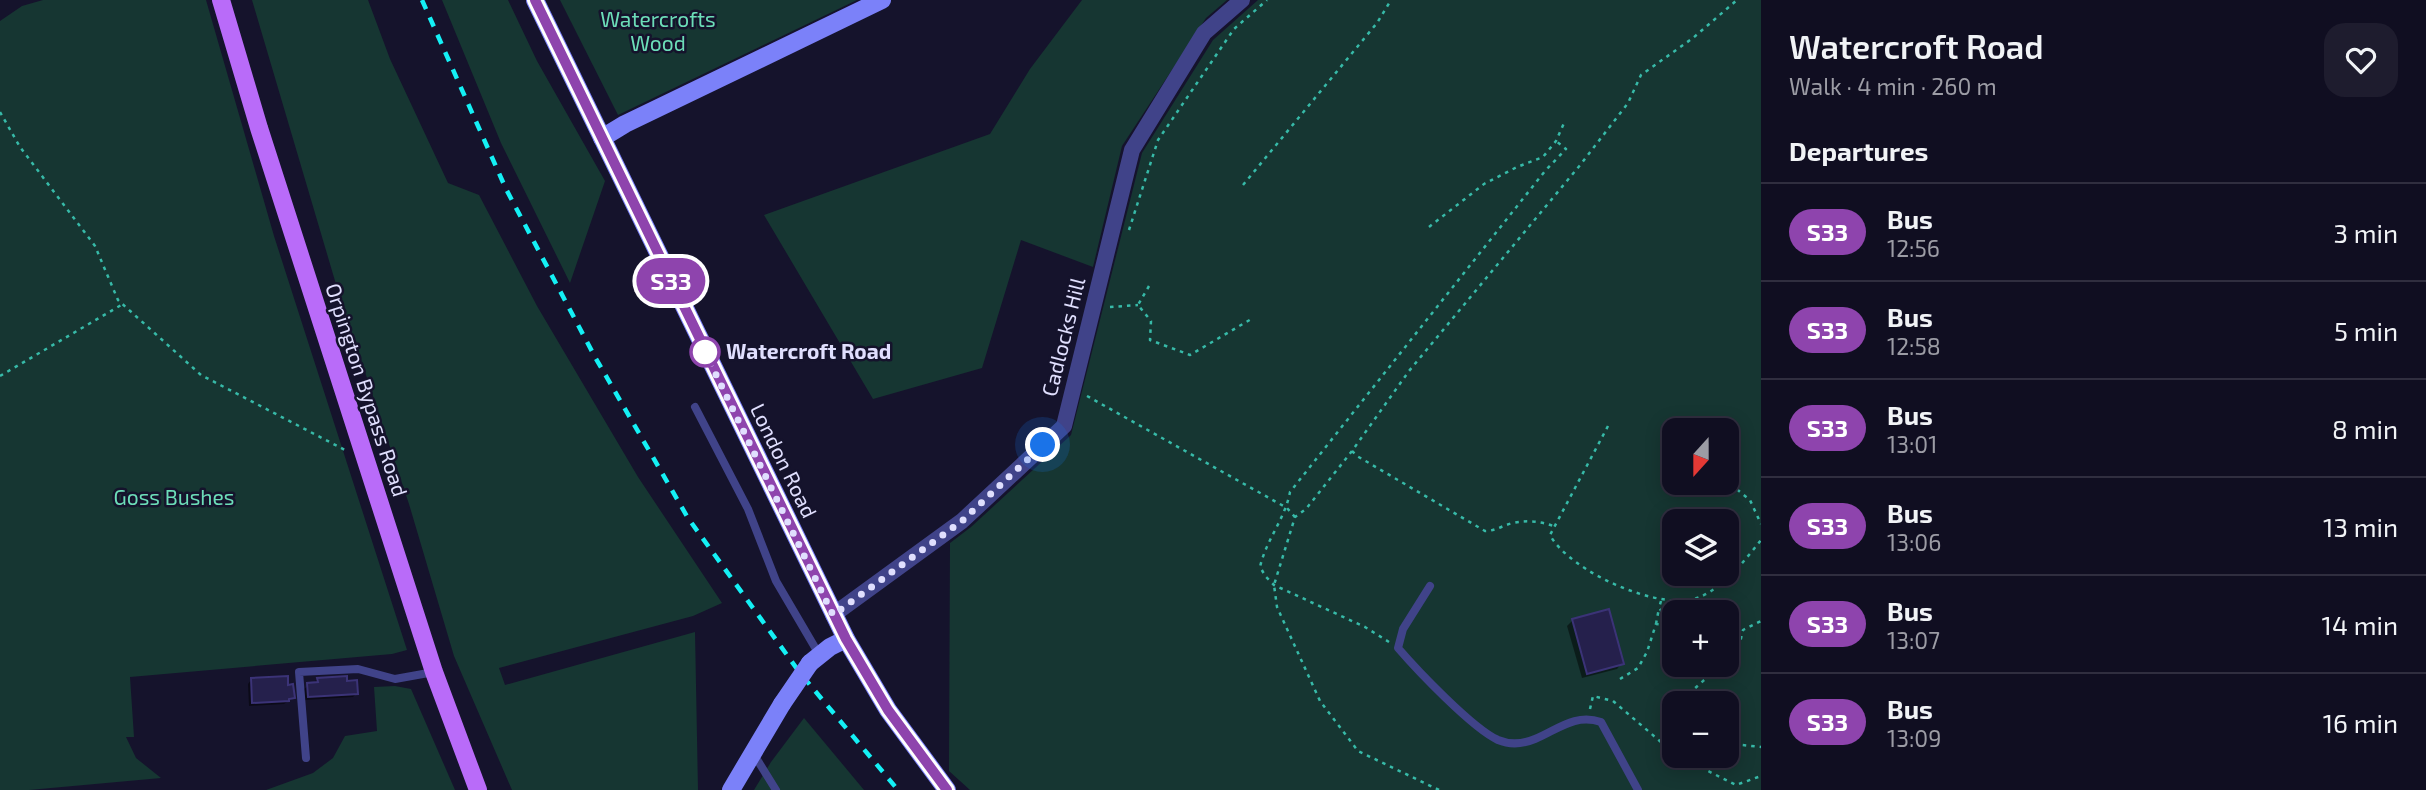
<!DOCTYPE html>
<html lang="en">
<head>
<meta charset="utf-8">
<style>
	:root { --surface:#100e21; --page:#1e1c2e; --text:#f1f3f6; --muted:#9c9ca5; --line:#302e3f }
	body { margin:0; font-family:"Exo 2",sans-serif; background:var(--page); color:var(--text); height:100vh; display:flex; flex-direction:column; font-size:26px; white-space:nowrap }
	* { box-sizing:border-box; margin:0 }
	p { font-size:23px; color:var(--muted) }
	.icon { flex:none; width:38px; height:38px; fill:none; stroke:currentColor; stroke-width:2; stroke-linecap:round; stroke-linejoin:round }
	.map { position:relative; flex:1; overflow:hidden }
	.drawer { display:flex; flex-direction:column; background:var(--surface); width:665px }
	.drawer>* { flex:none }
	.badge { padding:0 14px; border-radius:23px; font-size:24px; line-height:46px }
	.needle { width:46px; rotate:201deg }
	.buttons { position:absolute; left:1662px; top:418px; display:grid; gap:14px }
	.buttons a { display:grid; place-items:center; width:77px; height:77px; border-radius:14px; background:var(--surface); box-shadow:0 4px 18px #0003,0 0 0 2px var(--line); font-size:35px }
	.you { position:absolute; width:35px; height:35px; margin:-18px; border:5px solid #fff; border-radius:50%; background:#1a73e8; box-shadow:0 0 0 10px #1a73e833 }
	.map>.badge { position:absolute; translate:-50% -50%; box-shadow:0 0 0 4px #fff }
	h2 { padding:0 28px; font-size:26px; line-height:63px }
	.round { display:grid; place-items:center; flex:none; width:74px; height:74px; border-radius:21px; background:var(--page) }
	.headline { display:flex; align-items:center; justify-content:space-between; height:119px; padding:0 28px }
	h1 { font-size:33px; font-weight:600; line-height:52px }
	ul { padding:0; list-style:none }
	li { display:flex; align-items:center; gap:21px; height:98px; padding:0 28px; border-top:2px solid var(--line) }
	li div { flex:1 }
	li b { display:block; font-size:26px }
	li em { font-style:normal }
	li .badge { min-width:77px; font-weight:700; text-align:center }
	main { display:flex; flex:1; min-height:0 }
	.map>svg:first-child { display:block }
	.green { fill:#163632; fill-rule:evenodd }
	.shadow { fill:#0007 }
	.building { fill:#25204c; stroke:#3b3377; stroke-width:2 }
	.lines { fill:none; stroke-linecap:round; stroke-linejoin:round }
	.path { stroke:#37baa8; stroke-width:2.5; stroke-dasharray:3.5 5; stroke-linecap:butt }
	.lane { stroke:#404389; stroke-width:8 }
	.street { stroke:#404389; stroke-width:16 }
	.secondary { stroke:#7b81f9; stroke-width:18 }
	.primary { stroke:#b96bf9; stroke-width:18 }
	.rail { stroke:#14f0f5; stroke-width:4.5; stroke-dasharray:10 9; stroke-linecap:butt }
	.secondary-bridge { stroke:#7b81f9; stroke-width:18 }
	.line-casing { stroke:#fff; stroke-width:16 }
	.line { stroke:#8e44ad; stroke-width:10 }
	.walk { stroke:#e0dffe; stroke-width:7; stroke-dasharray:0 12.6 }
	.stop-dot { fill:#fff; stroke:#8e44ad; stroke-width:3.5 }
	.labels { text-anchor:middle; stroke-width:5; stroke-linejoin:round; paint-order:stroke }
	.park-label { font-size:21px; fill:#6cddb8; stroke:#15132c }
	.street-label { font-size:21px; fill:#e0dffe; stroke:#15132c }
	.stop-label { font-size:21px; font-weight:bold; fill:#e0dffe; stroke:#15132c; text-anchor:start }
</style>
</head>
<body>
<main>
<div class="map">
<svg width="1761" height="790" viewBox="0 0 1761 790">
	<rect width="100%" height="100%" fill="#15132c"/>
	<g class="green">
		<polygon points="43,0 206,0 274,236 407,650 392,654 130,677 134,737 126,737 136,758 161,778 29,790 0,790 0,21 22,6"/>
		<polygon points="252,0 368,0 390,59 448,183 479,195 537,306 638,477 722,603 693,616 499,668 505,685 695,632 698,790 512,790 454,656 409,504 338,291"/>
		<polygon points="442,0 508,0 537,61 605,181 570,283 501,143"/>
		<polygon points="560,0 857,0 618,115"/>
		<polygon points="1082,0 1227,0 1206,18 1122,146 1093,267 1021,240 982,368 873,399 764,215 990,134 1030,69"/>
		<path d="M 1258,0 L 1761,0 L 1761,790 L 970,790 L 949,771 L 950,543 L 971,527 L 1071,435 L 1142,153 L 1213,40 ZM 1675,430 L 1727,430 L 1727,483 L 1675,483 ZM 1675,522 L 1727,522 L 1727,574 L 1675,574 ZM 1675,612 L 1727,612 L 1727,665 L 1675,665 ZM 1675,704 L 1727,704 L 1727,756 L 1675,756 Z"/>
		<polygon points="395,686 411,689 455,790 266,790 313,773 333,758 345,736 377,731 374,687"/>
		<polygon points="804,718 864,790 754,790 771,762"/>
	</g>
	<g class="shadow">
		<polygon points="1573,620 1622,663 1617,669 1582,678 1567,626"/>
		<polygon points="318,679 345,683 357,693 353,697 305,700 304,689"/>
		<polygon points="251,680 287,687 293,698 284,704 249,706 248,684"/>
	</g>
	<g class="building">
		<polygon points="1609,609 1624,664 1587,674 1572,619"/>
		<polygon points="288,676 288,685 293,684 295,698 289,699 289,701 252,703 251,678"/>
		<polygon points="347,676 347,681 357,680 358,694 308,697 307,683 318,682 317,678"/>
	</g>
	<g class="lines">
		<g class="path">
			<polyline points="0,112 20,147 95,246 118,300 201,375 345,450"/>
			<polyline points="1243,185 1377,23 1391,0"/>
			<polyline points="1429,227 1484,184 1517,167 1543,157 1556,141 1564,123"/>
			<polyline points="1129,230 1158,140 1234,29 1267,0"/>
			<polyline points="1149,286 1138,305 1151,321 1150,340 1190,355 1253,318"/>
			<polyline points="1110,307 1138,305"/>
			<polyline points="0,376 123,304"/>
			<polyline points="1087,396 1287,508 1295,517"/>
			<path d="M 1608,426 L 1550,535 C 1569,571 1664,615 1702,596 C 1726,585 1745,560 1761,540"/>
			<polyline points="1733,432 1731,474 1734,487 1750,500 1761,524"/>
			<path d="M 1352,451 L 1357,456 L 1485,531 C 1496,531 1503,525 1513,523 C 1527,520 1540,521 1553,526"/>
			<polyline points="1661,601 1659,608 1675,627"/>
			<polyline points="1656,624 1659,608"/>
			<path d="M 1389,642 L 1365,627 L 1274,585 L 1266,577 L 1260,567 C 1266,540 1285,519 1290,492 L 1545,171 L 1566,149 L 1556,141"/>
			<polyline points="1727,659 1738,651 1743,630 1761,621"/>
			<polyline points="1620,679 1638,668 1647,652 1656,624 1673,625"/>
			<polyline points="1694,704 1693,690 1721,665"/>
			<polyline points="1590,709 1593,696 1613,701 1675,754"/>
			<polyline points="1727,740 1733,744 1761,747"/>
			<polyline points="1678,756 1736,785 1761,776"/>
			<polyline points="1439,790 1358,751 1320,701 1277,607 1274,585 1295,517 1306,509 1352,451 1409,371 1581,164 1628,103 1641,75 1693,38 1737,0"/>
		</g>
		<g class="lane">
			<polyline points="695,407 748,509 776,581 820,656"/>
			<path d="M 1430,586 L 1403,629 L 1398,648 C 1417,670 1472,728 1498,740 C 1510,745 1523,744 1535,739 C 1557,730 1575,713 1601,722 L 1638,790"/>
			<polyline points="753,753 776,790"/>
			<polyline points="306,758 299,672 358,669 395,679 434,672"/>
		</g>
		<polyline class="street" points="833,615 962,521 1064,426 1132,150 1204,33 1242,0"/>
		<g class="secondary">
			<polyline points="535,0 846,639 888,710 947,790"/>
			<polyline points="602,138 625,124 882,0"/>
			<polyline points="810,663 830,647 846,639"/>
			<polyline points="731,790 782,704"/>
		</g>
		<polyline class="primary" points="221,0 259,128 434,672 478,790"/>
		<polyline class="rail" points="422,0 506,189 595,357 688,518 800,673 898,790"/>
		<polyline class="secondary-bridge" points="782,704 810,663"/>
	</g>
	<g class="lines">
		<defs>
			<polyline id="line" points="535,0 846,639 888,710 947,790"/>
		</defs>
		<use href="#line" class="line-casing"/>
		<use href="#line" class="line"/>
		<polyline class="walk" points="705,352 833,615 962,521 1043,445"/>
	</g>
	<circle class="stop-dot" cx="705" cy="352" r="14"/>
	<g class="labels">
		<g class="park-label">
			<text x="658" y="27">Watercrofts<tspan x="658" dy="24">Wood</tspan></text>
			<text x="174" y="505">Goss Bushes</text>
		</g>
		<g class="street-label">
			<text transform="translate(1064 337) rotate(-76)" y="7">Cadlocks Hill</text>
			<text transform="translate(366 390) rotate(72)" y="7">Orpington Bypass Road</text>
			<text transform="translate(783 461) rotate(64)" y="7">London Road</text>
		</g>
		<g class="stop-label">
			<text x="726" y="359">Watercroft Road</text>
		</g>
	</g>
</svg>
<div class="buttons">
<a><svg class="needle" viewBox="-14 -14 28 28"><path d="M0-13l5 13h-10z" fill="#e53935"/><path d="M0 13l5-13h-10z" fill="#9c9ca5"/></svg></a>
<a><svg class="icon" aria-label="layers" viewBox="0 0 24 24"><path d="M12 4l9 5-9 5-9-5zM3 14l9 5 9-5"/></svg></a>
<a>+</a>
<a>−</a>
</div>
<div class="you" style="left:1043px;top:445px"></div>
<b class="badge" style="left:671px;top:281px;background:#8e44ad;color:#fff">S33</b>
</div>
<section class="drawer">
<div class="headline"><div><h1>Watercroft Road</h1><p>Walk · 4 min · 260 m</p></div><a class="round"><svg class="icon" aria-label="heart" viewBox="0 0 24 24"><path d="M12 20l-8-8c-3-5 5-10 8-4 3-6 11-1 8 4z"/></svg></a></div>
<h2>Departures</h2>
<ul>
<li><span class="badge" style="background:#8e44ad;color:#fff">S33</span><div><b>Bus</b><p>12:56</p></div><em>3 min</em></li>
<li><span class="badge" style="background:#8e44ad;color:#fff">S33</span><div><b>Bus</b><p>12:58</p></div><em>5 min</em></li>
<li><span class="badge" style="background:#8e44ad;color:#fff">S33</span><div><b>Bus</b><p>13:01</p></div><em>8 min</em></li>
<li><span class="badge" style="background:#8e44ad;color:#fff">S33</span><div><b>Bus</b><p>13:06</p></div><em>13 min</em></li>
<li><span class="badge" style="background:#8e44ad;color:#fff">S33</span><div><b>Bus</b><p>13:07</p></div><em>14 min</em></li>
<li><span class="badge" style="background:#8e44ad;color:#fff">S33</span><div><b>Bus</b><p>13:09</p></div><em>16 min</em></li>
</ul>
</section>
</main>
</body>
</html>
